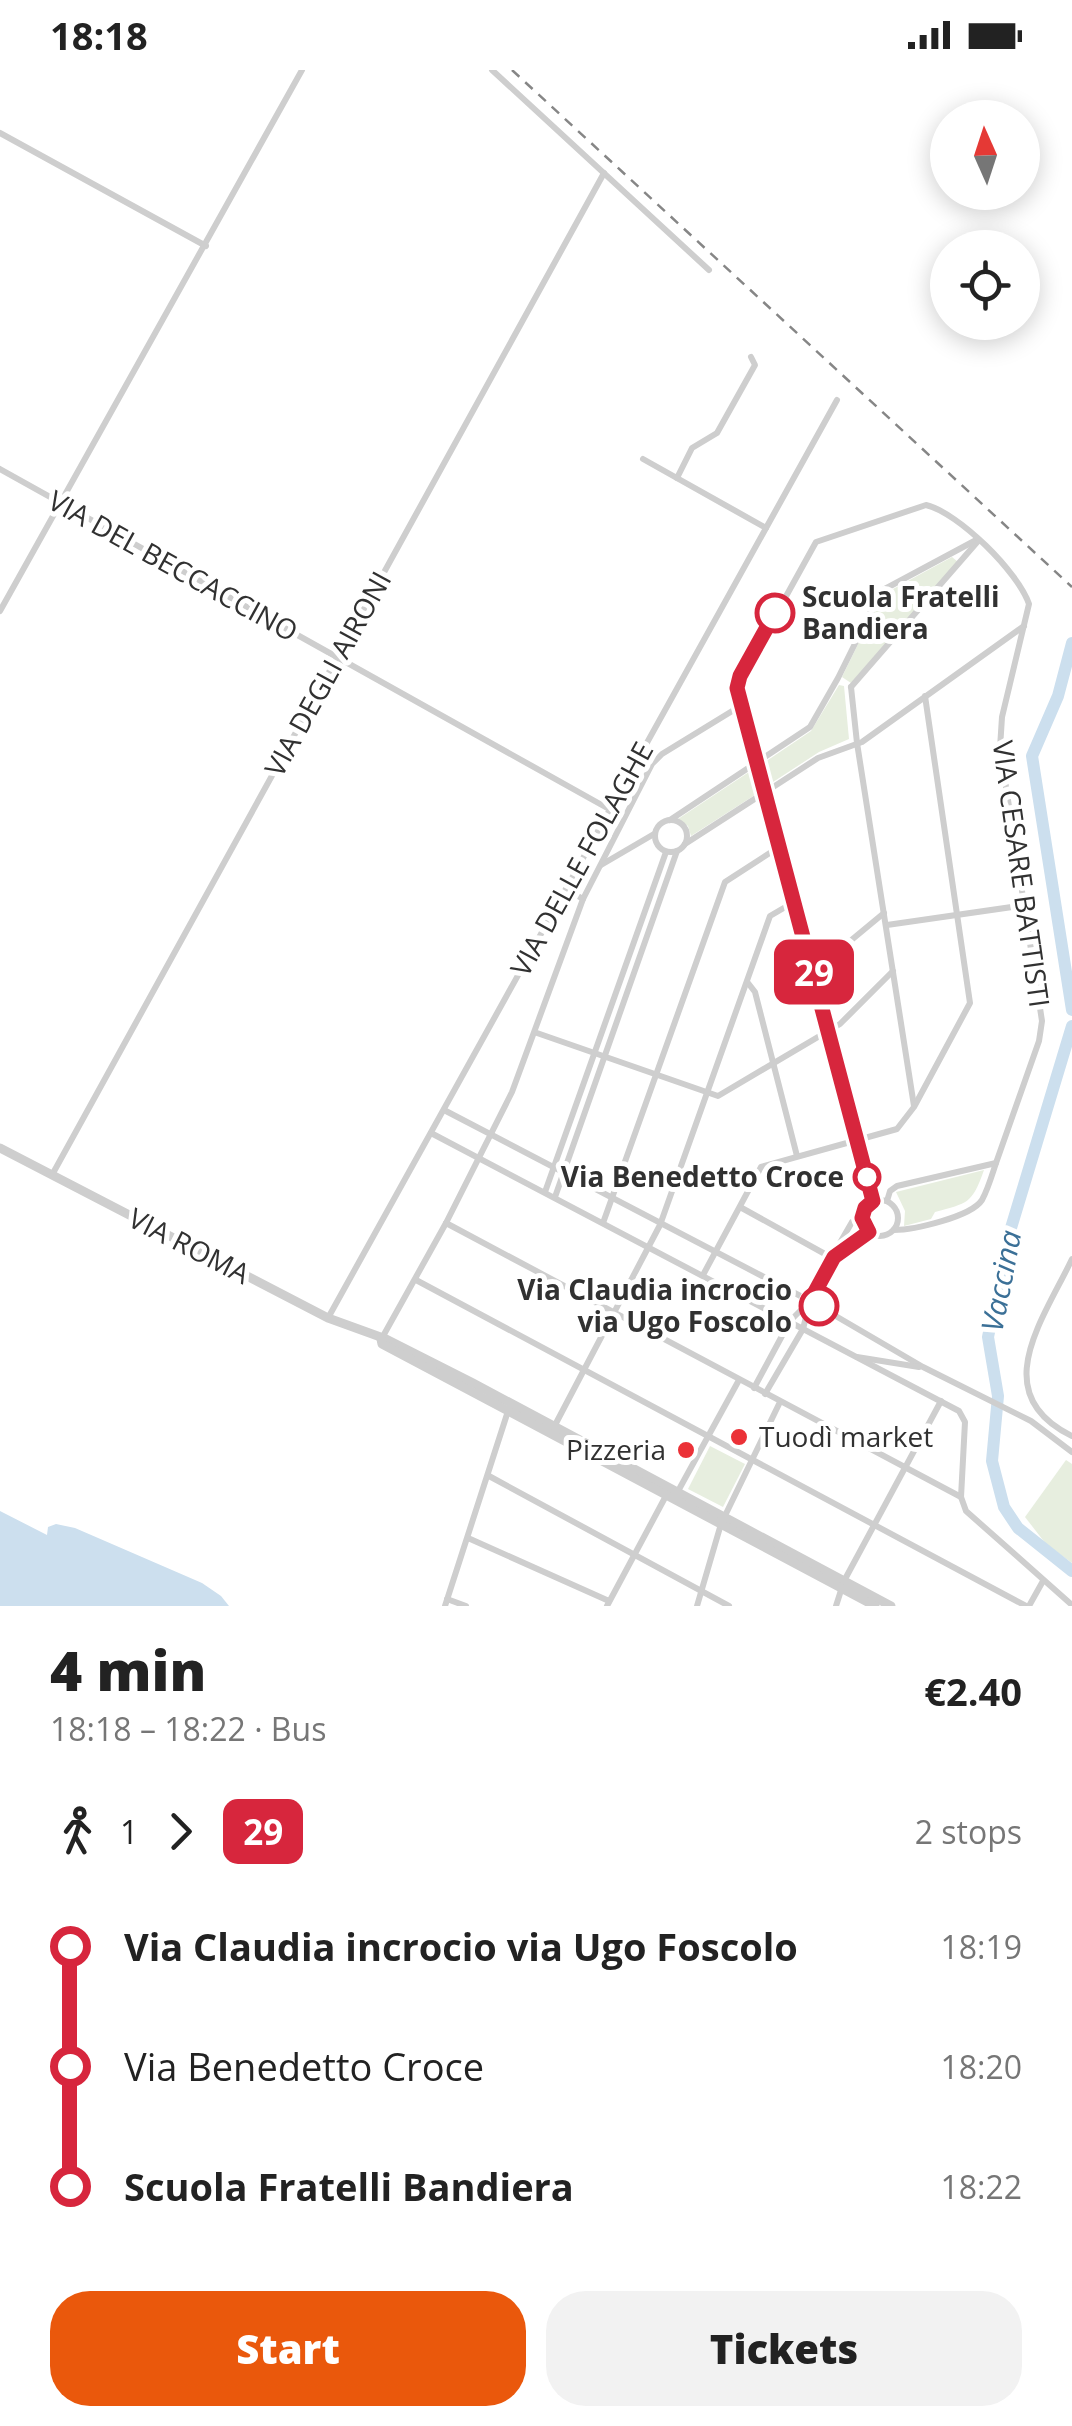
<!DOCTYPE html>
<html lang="en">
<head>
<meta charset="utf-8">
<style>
	:root { --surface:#fff; --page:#f2f2f2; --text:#222; --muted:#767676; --accent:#ea580c }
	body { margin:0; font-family:"Open Sans",sans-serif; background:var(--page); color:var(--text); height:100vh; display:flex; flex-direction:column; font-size:38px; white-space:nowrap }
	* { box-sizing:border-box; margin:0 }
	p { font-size:32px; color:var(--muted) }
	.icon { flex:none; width:55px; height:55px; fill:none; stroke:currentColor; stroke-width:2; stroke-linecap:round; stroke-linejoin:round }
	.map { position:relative; height:1536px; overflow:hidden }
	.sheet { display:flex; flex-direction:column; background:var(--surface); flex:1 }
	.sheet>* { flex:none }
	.badge { padding:0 20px; border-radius:15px; font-size:35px; line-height:65px }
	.needle { width:65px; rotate:357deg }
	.fabs { position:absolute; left:930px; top:30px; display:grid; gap:20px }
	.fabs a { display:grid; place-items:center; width:110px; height:110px; border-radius:50%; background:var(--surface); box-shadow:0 5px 25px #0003; font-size:50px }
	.map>.badge { position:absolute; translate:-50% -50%; box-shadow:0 0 0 5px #fff }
	.legs { display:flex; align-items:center; gap:15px; height:110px; padding:0 50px; font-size:32px }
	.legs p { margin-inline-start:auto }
	.overview { display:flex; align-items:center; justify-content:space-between; height:170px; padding:0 50px }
	h1 { font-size:55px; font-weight:800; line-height:75px }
	.button { display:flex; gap:20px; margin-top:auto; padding:20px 50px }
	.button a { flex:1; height:115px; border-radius:40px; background:var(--accent); color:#fff; font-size:40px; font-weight:800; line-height:115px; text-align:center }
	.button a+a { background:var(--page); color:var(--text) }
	ul { padding:0 50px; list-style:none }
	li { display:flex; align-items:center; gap:35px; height:120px; font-size:38px }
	li i { display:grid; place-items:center; width:15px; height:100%; margin:0 12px; background:currentColor }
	li i::after { content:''; width:25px; height:25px; margin:-12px; border:8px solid; border-radius:50%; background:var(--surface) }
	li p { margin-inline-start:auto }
	li:first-child i { background:linear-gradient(#0000 50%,currentColor 0) }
	li:last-child i { background:linear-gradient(currentColor 50%,#0000 0) }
	.status { display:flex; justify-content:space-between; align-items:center; height:70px; padding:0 50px; background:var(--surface); direction:ltr }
	.status svg { height:28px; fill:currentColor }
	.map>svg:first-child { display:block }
	.green { fill:#e7eedf }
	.water { fill:#ccdfee }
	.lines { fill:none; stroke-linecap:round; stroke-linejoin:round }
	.river { stroke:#ccdfee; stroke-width:12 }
	.minor { stroke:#cecece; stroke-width:6 }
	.tertiary { stroke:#cecece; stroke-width:9 }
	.rail { stroke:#868686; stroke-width:2.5; stroke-dasharray:10 8; stroke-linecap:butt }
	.line-1-casing { stroke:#fff; stroke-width:22 }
	.line-1 { stroke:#d7263d; stroke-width:15 }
	.stop-1-dot { fill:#fff; stroke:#d7263d; stroke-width:5 }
	.poi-dot { fill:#eb3137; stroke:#fff; stroke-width:4 }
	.labels { text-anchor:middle; stroke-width:10; stroke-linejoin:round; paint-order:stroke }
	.street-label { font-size:28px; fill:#313131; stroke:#fff }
	.stop-label { font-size:28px; font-weight:bold; fill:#313131; stroke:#fff; text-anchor:end }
	.poi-label { font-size:28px; fill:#313131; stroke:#fff; text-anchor:start }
	.water-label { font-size:30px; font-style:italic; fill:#3b7097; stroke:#fff }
</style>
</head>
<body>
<div class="status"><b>18:18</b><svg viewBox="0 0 49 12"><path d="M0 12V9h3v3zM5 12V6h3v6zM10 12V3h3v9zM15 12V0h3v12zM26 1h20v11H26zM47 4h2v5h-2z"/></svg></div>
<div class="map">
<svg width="1072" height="1536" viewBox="0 0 1072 1536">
	<rect width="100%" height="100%" fill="#fff"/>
	<g class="green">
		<polygon points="952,487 958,492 851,613 842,607 882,525"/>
		<polygon points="839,615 844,616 849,669 819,682 770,714 765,692 811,661"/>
		<polygon points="752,700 758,723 691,766 688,756 678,749"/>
		<path d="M 984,1100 C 972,1134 968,1133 935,1142 L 931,1149 L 904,1156 L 905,1141 L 896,1122 Z"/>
		<polygon points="710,1376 745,1394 723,1437 688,1419"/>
		<polygon points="1066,1390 1072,1394 1072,1493 1046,1474 1025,1447"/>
	</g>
	<polygon class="water" points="0,1441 47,1465 48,1457 56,1454 75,1458 202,1513 221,1526 229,1536 0,1536"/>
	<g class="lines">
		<g class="river">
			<polyline points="1072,573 1058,626 1032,686 1072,940"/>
			<polyline points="1072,956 1011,1158 988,1267 998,1326 992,1391 1004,1437 1018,1458 1072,1501"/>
		</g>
		<g class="minor">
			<polyline points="492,0 709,200"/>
			<polyline points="0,63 206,176"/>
			<polyline points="643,389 766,458"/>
			<polyline points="0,399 609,739"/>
			<polyline points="677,408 692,378 717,363 755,295 751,287"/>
			<polyline points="0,541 302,0"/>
			<polyline points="851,617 857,673 914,1036"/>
			<polyline points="851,617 979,470"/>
			<circle cx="671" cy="766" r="16"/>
			<polyline points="670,750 810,657 838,608 881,521 978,469"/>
			<polyline points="685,774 818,688 862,672 1024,556"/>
			<polyline points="601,795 654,764"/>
			<polyline points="566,819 583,829"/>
			<polyline points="887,855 1026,835"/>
			<polyline points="814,901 884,843"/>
			<polyline points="748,913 755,922 797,1086"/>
			<polyline points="537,963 718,1026 840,954 893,901"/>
			<polyline points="444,1040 810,1231 923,1297 1031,1351 1072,1382"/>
			<polyline points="431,1063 959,1341 965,1352 961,1427 966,1441 1072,1535"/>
			<polyline points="52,1105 604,103"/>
			<polyline points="545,1122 666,782"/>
			<polyline points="555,1127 677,781"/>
			<circle cx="880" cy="1148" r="18"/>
			<path d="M 873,1131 L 737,615 L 816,472 L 926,435 C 959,443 1018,502 1029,534 L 1002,647 L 1000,678 L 1042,951 L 1039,971 L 996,1093"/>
			<path d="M 887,1131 L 890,1121 L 897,1116 L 996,1093 C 992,1105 988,1119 982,1130 C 971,1147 913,1160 894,1160"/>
			<polyline points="740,1137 834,1189"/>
			<polyline points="446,1153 961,1427"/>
			<polyline points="603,1153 725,812 779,777"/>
			<polyline points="836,1186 869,1162"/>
			<path d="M 1072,1189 C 1043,1250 986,1324 1072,1366"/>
			<polyline points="703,1205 761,1097 897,1059 914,1037 970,933 925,626"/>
			<polyline points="416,1210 1026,1536"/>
			<polyline points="328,1248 837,330"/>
			<polyline points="382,1268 446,1153 512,1022 583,829 652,694 662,684 742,635"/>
			<polyline points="857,1287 919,1297"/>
			<polyline points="754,1318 790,1251 809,1232"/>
			<polyline points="765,1324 803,1259 810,1231 837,1178 852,1152 862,1143"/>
			<polyline points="554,1357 660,1155 770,846 794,832"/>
			<polyline points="489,1406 729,1536"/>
			<polyline points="677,1423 739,1310"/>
			<polyline points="468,1468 609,1531"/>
			<polyline points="447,1529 466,1536"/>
			<polyline points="445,1536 509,1338"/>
			<polyline points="607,1536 668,1422"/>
			<polyline points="697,1536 721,1454 780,1332"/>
			<polyline points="836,1536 844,1511 941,1331"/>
			<polyline points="1029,1536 1043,1511"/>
		</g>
		<g class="tertiary">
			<polyline points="0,1078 328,1248 386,1269 473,1313 891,1536"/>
			<polyline points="381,1269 382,1274 875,1536"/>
		</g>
		<polyline class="rail" points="512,0 1072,517"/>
	</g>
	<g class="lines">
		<defs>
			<polyline id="line-1" points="775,543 740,606 737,618 873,1131 865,1138 862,1148 869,1162 834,1187 810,1231 819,1236"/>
		</defs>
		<use href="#line-1" class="line-1-casing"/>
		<use href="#line-1" class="line-1"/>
	</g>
	<g class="stop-1-dot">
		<circle cx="775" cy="543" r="18"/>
		<circle cx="867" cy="1107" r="12"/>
		<circle cx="819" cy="1236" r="18"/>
	</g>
	<g class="poi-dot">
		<circle cx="739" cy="1367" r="10"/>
		<circle cx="686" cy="1380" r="10"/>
	</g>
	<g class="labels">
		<g class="street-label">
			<text transform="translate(173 496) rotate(29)" y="10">VIA DEL BECCACCINO</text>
			<text transform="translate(328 604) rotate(-61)" y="10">VIA DEGLI AIRONI</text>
			<text transform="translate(582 789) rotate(-61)" y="10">VIA DELLE FOLAGHE</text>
			<text transform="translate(1021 804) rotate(82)" y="10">VIA CESARE BATTISTI</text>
			<text transform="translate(189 1176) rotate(27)" y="10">VIA ROMA</text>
		</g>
		<g class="stop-label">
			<text x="802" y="537" text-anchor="start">Scuola Fratelli<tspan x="802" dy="32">Bandiera</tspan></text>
			<text x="844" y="1117">Via Benedetto Croce</text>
			<text x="792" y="1230">Via Claudia incrocio<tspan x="792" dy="32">via Ugo Foscolo</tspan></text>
		</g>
		<g class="poi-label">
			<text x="759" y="1377">Tuodì market</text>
			<text x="666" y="1390" text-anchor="end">Pizzeria</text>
		</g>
		<g class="water-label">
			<text transform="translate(1002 1211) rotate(-79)" y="10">Vaccina</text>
		</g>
	</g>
</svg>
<div class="fabs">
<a><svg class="needle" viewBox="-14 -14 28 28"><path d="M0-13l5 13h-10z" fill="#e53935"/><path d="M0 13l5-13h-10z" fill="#767676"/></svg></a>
<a><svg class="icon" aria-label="locate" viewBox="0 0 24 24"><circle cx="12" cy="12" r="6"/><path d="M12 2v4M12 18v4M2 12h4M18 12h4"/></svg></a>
</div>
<b class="badge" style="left:814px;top:902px;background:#d7263d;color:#fff">29</b>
</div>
<section class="sheet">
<div class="overview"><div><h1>4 min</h1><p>18:18 – 18:22 · Bus</p></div><b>€2.40</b></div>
<div class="legs"><svg class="icon" aria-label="walk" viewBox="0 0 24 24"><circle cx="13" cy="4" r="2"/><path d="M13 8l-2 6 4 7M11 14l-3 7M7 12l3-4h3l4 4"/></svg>1<svg class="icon" aria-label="forward" viewBox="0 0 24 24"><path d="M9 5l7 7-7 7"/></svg><b class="badge" style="background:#d7263d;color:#fff">29</b><p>2 stops</p></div>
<ul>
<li><i style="color:#d7263d"></i><b>Via Claudia incrocio via Ugo Foscolo</b><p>18:19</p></li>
<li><i style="color:#d7263d"></i><span>Via Benedetto Croce</span><p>18:20</p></li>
<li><i style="color:#d7263d"></i><b>Scuola Fratelli Bandiera</b><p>18:22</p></li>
</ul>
<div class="button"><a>Start</a><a>Tickets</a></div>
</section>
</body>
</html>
